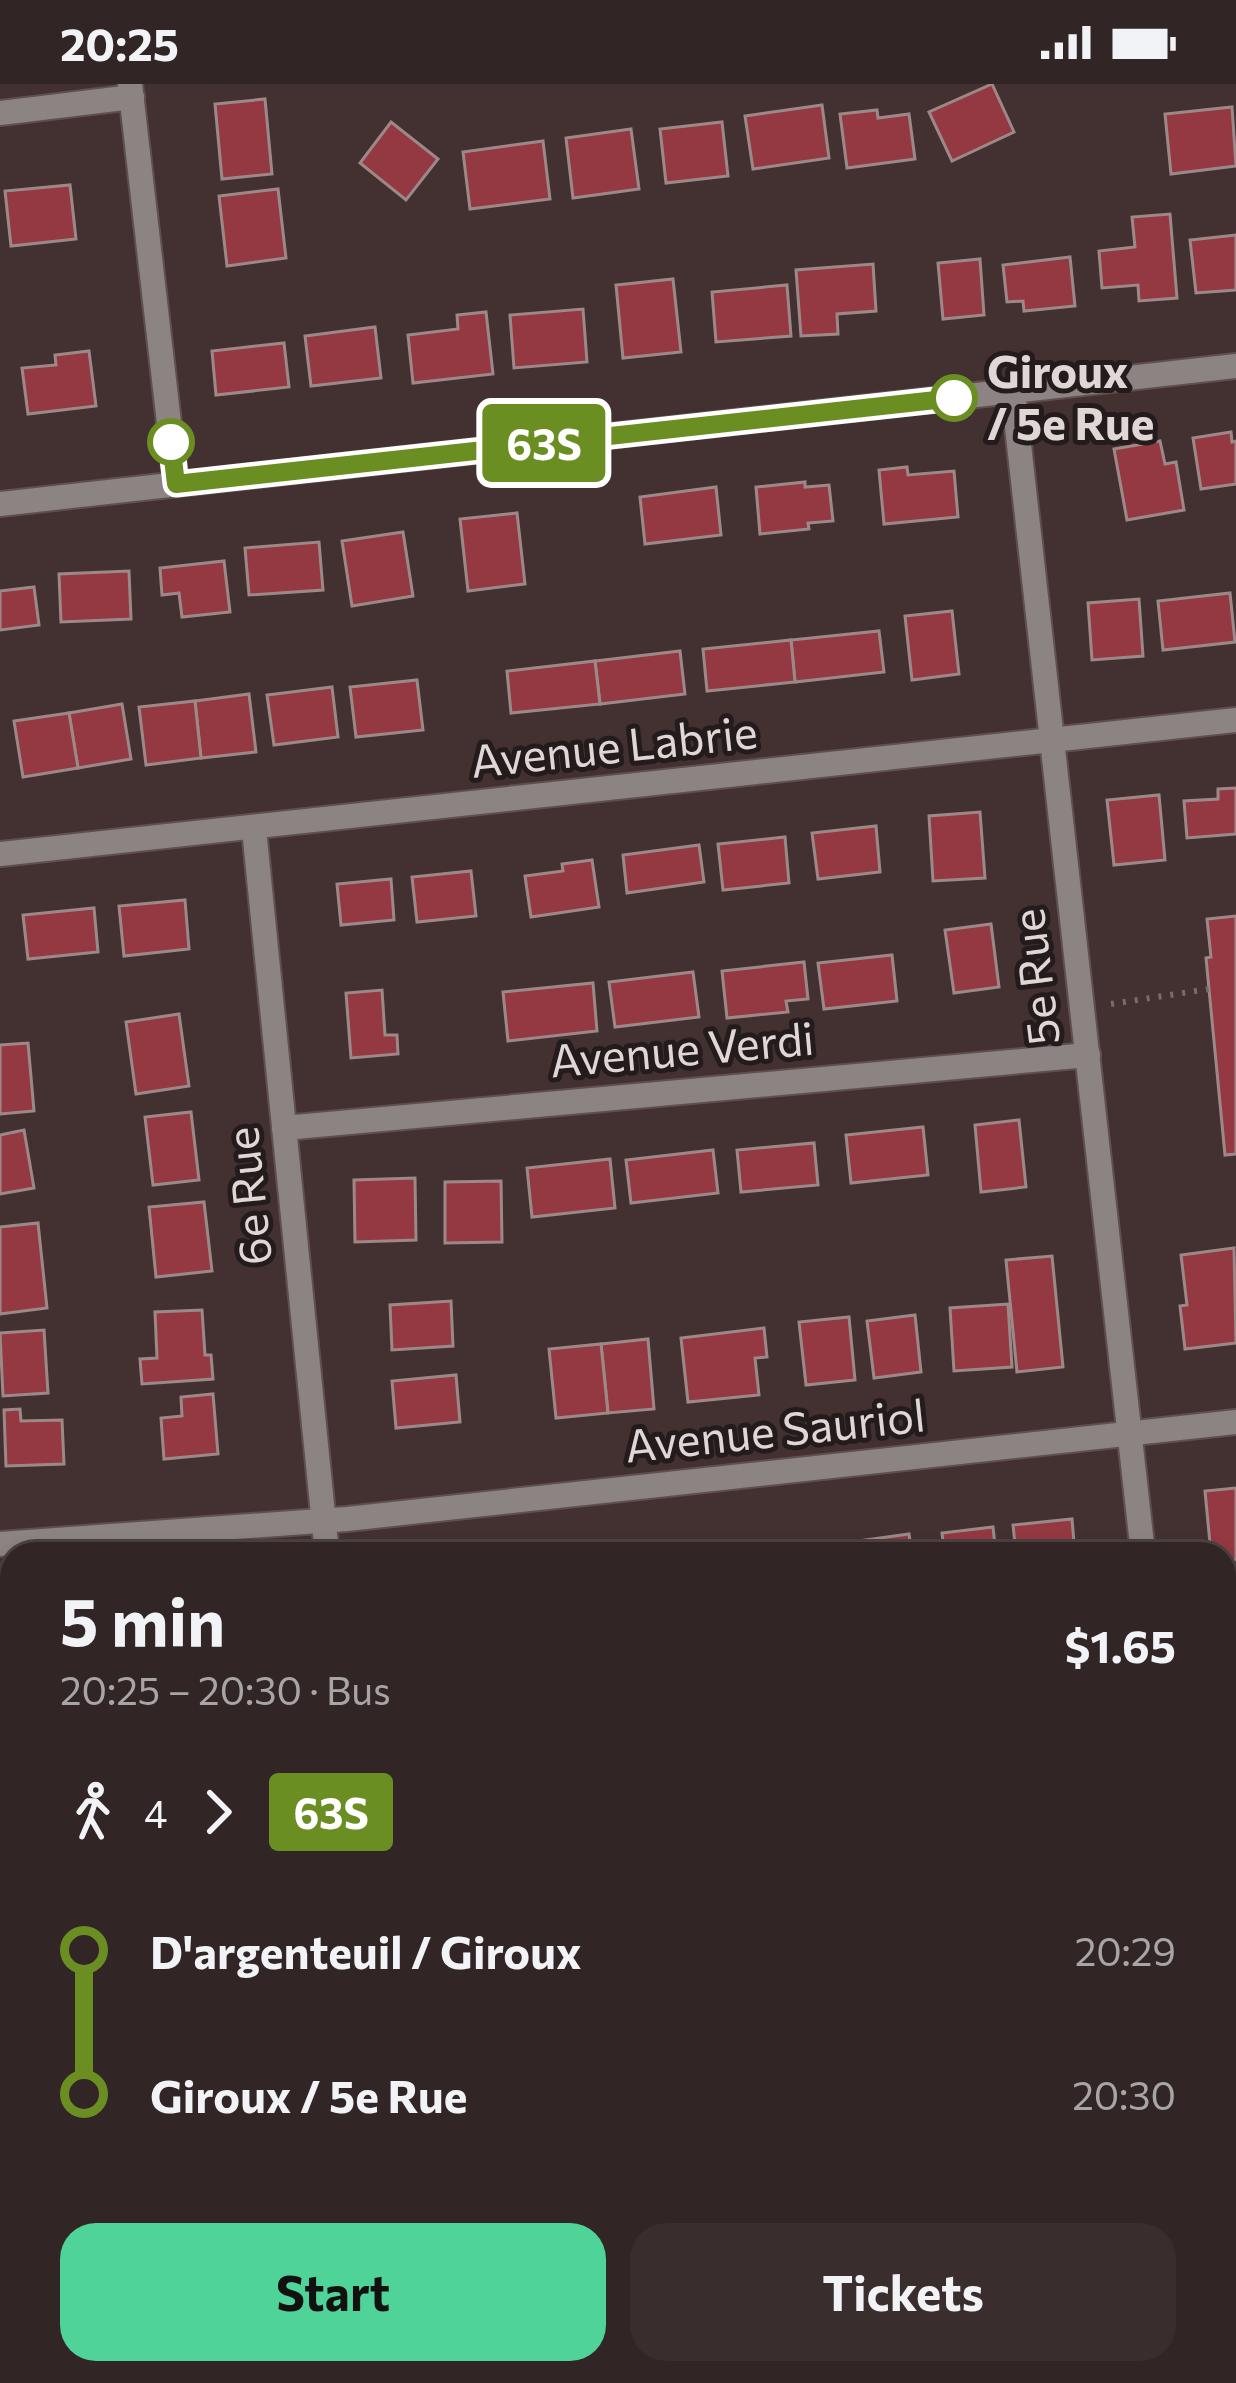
<!DOCTYPE html>
<html lang="en">
<head>
<meta charset="utf-8">
<style>
	:root { --surface:#322525; --page:#3a2d2d; --text:#f1f3f6; --muted:#a8a5a7; --line:#4d4242; --accent:#4fd399 }
	body { margin:0; font-family:Commissioner,sans-serif; background:var(--page); color:var(--text); height:100vh; display:flex; flex-direction:column; font-size:45px; white-space:nowrap }
	* { box-sizing:border-box; margin:0 }
	p { font-size:39px; color:var(--muted) }
	.icon { flex:none; width:66px; height:66px; fill:none; stroke:currentColor; stroke-width:2; stroke-linecap:round; stroke-linejoin:round }
	.map { position:relative; flex:1; overflow:hidden }
	.side { position:absolute; left:0px; top:1458px; width:1236px; height:843px; display:flex; flex-direction:column; background:var(--surface); border-radius:36px 36px 0 0; box-shadow:0 6px 18px #0003,0 0 0 3px var(--line) }
	.side>* { flex:none }
	.badge { padding:0 24px; border-radius:9px; font-size:42px; line-height:78px }
	.map>.badge { position:absolute; translate:-50% -50%; box-shadow:0 0 0 6px #fff }
	.legs { display:flex; align-items:center; gap:18px; height:132px; padding:0 60px; font-size:39px }
	.legs p { margin-inline-start:auto }
	.headline { display:flex; align-items:center; justify-content:space-between; height:204px; padding:0 60px }
	h1 { font-size:66px; font-weight:700; line-height:90px }
	.cta { display:flex; gap:24px; margin-top:auto; padding:24px 60px }
	.cta a { flex:1; height:138px; border-radius:36px; background:var(--accent); color:#111; font-size:48px; font-weight:700; line-height:138px; text-align:center }
	.cta a+a { background:var(--page); color:var(--text) }
	ul { padding:0 60px; list-style:none }
	li { display:flex; align-items:center; gap:42px; height:144px; font-size:45px }
	li i { display:grid; place-items:center; width:18px; height:100%; margin:0 15px; background:currentColor }
	li i::after { content:''; width:30px; height:30px; margin:-15px; border:9px solid; border-radius:50%; background:var(--surface) }
	li p { margin-inline-start:auto }
	li:first-child i { background:linear-gradient(#0000 50%,currentColor 0) }
	li:last-child i { background:linear-gradient(currentColor 50%,#0000 0) }
	.status { display:flex; justify-content:space-between; align-items:center; height:84px; padding:0 60px; background:var(--surface); direction:ltr }
	.status svg { height:33px; fill:currentColor }
	.map>svg:first-child { display:block }
	.green { fill:#1f583e }
	.building { fill:#943841; stroke:#9d8888; stroke-width:3 }
	.lines { fill:none; stroke-linecap:round; stroke-linejoin:round }
	.street-casing { stroke:#5f4f4f; stroke-width:28 }
	.secondary-casing { stroke:#5f4f4f; stroke-width:28 }
	.highway-casing { stroke:#5f4f4f; stroke-width:40 }
	.path { stroke:#7a6b6b; stroke-width:6; stroke-dasharray:3 9; stroke-linecap:butt }
	.street { stroke:#8c8383; stroke-width:24 }
	.secondary { stroke:#bcaeae; stroke-width:24 }
	.highway { stroke:#fdefef; stroke-width:36 }
	.line-1-casing { stroke:#fff; stroke-width:27 }
	.line-1 { stroke:#6b8e23; stroke-width:18 }
	.stop-1-dot { fill:#fff; stroke:#6b8e23; stroke-width:6 }
	.labels { text-anchor:middle; stroke-width:10; stroke-linejoin:round; paint-order:stroke }
	.stop-label { font-size:45px; font-weight:bold; fill:#e1d6d6; stroke:#231b1c; text-anchor:start }
	.street-label { font-size:45px; fill:#e1d6d6; stroke:#231b1c }
</style>
</head>
<body>
<div class="status"><b>20:25</b><svg viewBox="0 0 49 12"><path d="M0 12V9h3v3zM5 12V6h3v6zM10 12V3h3v9zM15 12V0h3v12zM26 1h20v11H26zM47 4h2v5h-2z"/></svg></div>
<div class="map">
<svg width="1236" height="2299" viewBox="0 0 1236 2299">
	<rect width="100%" height="100%" fill="#433131"/>
	<polygon class="green" points="12,1736 12,2289 374,2289 375,2299 0,2299 0,1737"/>
	<g class="building">
		<polygon points="992,0 1014,48 952,77 929,28"/>
		<polygon points="265,15 272,90 222,95 215,20"/>
		<polygon points="822,21 829,74 753,85 745,32"/>
		<polygon points="1232,23 1236,82 1171,90 1165,30"/>
		<polygon points="877,26 878,34 909,30 915,75 847,84 840,30"/>
		<polygon points="391,38 438,75 406,116 360,79"/>
		<polygon points="722,38 728,92 666,99 660,45"/>
		<polygon points="631,45 639,105 573,114 566,54"/>
		<polygon points="543,57 550,115 470,125 463,68"/>
		<polygon points="70,101 76,155 11,162 5,107"/>
		<polygon points="278,105 286,174 227,182 219,112"/>
		<polygon points="1170,130 1177,214 1139,217 1138,201 1102,204 1099,167 1135,163 1132,133"/>
		<polygon points="1236,151 1236,206 1196,209 1190,156"/>
		<polygon points="1070,173 1075,222 1024,227 1023,217 1007,218 1003,181"/>
		<polygon points="980,175 984,231 943,235 938,179"/>
		<polygon points="873,180 876,227 837,230 838,250 801,252 796,186"/>
		<polygon points="673,195 681,268 623,274 616,201"/>
		<polygon points="787,201 791,252 716,258 712,208"/>
		<polygon points="583,225 587,278 514,284 510,231"/>
		<polygon points="486,228 493,290 413,299 408,251 458,245 457,231"/>
		<polygon points="375,243 381,294 311,302 305,252"/>
		<polygon points="284,259 289,303 216,311 212,267"/>
		<polygon points="89,267 96,322 28,330 22,284 56,281 55,271"/>
		<polygon points="1231,348 1232,358 1236,357 1236,400 1201,405 1193,354"/>
		<polygon points="1160,357 1165,380 1176,378 1184,426 1127,436 1114,365"/>
		<polygon points="907,383 908,391 954,387 958,433 884,440 879,386"/>
		<polygon points="805,398 805,403 829,401 833,437 808,439 809,445 760,450 756,403"/>
		<polygon points="716,403 721,451 645,460 640,413"/>
		<polygon points="517,429 525,500 468,507 460,435"/>
		<polygon points="403,448 413,512 352,522 342,457"/>
		<polygon points="319,458 323,506 249,511 245,464"/>
		<polygon points="224,477 230,528 182,533 179,509 162,511 160,484"/>
		<polygon points="129,487 131,535 61,538 59,490"/>
		<polygon points="34,503 39,541 0,546 0,507"/>
		<polygon points="1230,509 1235,558 1163,566 1158,517"/>
		<polygon points="1139,515 1143,572 1092,576 1088,519"/>
		<polygon points="952,527 959,590 912,596 905,532"/>
		<polygon points="879,547 884,588 795,598 791,556"/>
		<polygon points="791,556 795,598 707,607 703,565"/>
		<polygon points="680,567 685,610 600,620 595,577"/>
		<polygon points="595,577 600,620 511,629 507,587"/>
		<polygon points="417,596 423,646 356,653 350,603"/>
		<polygon points="332,603 338,653 274,661 267,611"/>
		<polygon points="249,610 256,668 201,674 195,617"/>
		<polygon points="195,617 201,674 146,681 139,623"/>
		<polygon points="122,620 131,675 78,684 69,629"/>
		<polygon points="69,629 78,684 23,693 14,637"/>
		<polygon points="1236,704 1236,750 1187,754 1184,717 1218,715 1218,705"/>
		<polygon points="1159,711 1165,776 1114,781 1107,716"/>
		<polygon points="980,728 985,794 933,797 929,732"/>
		<polygon points="876,742 880,788 818,795 812,749"/>
		<polygon points="785,753 789,799 723,806 718,760"/>
		<polygon points="699,761 704,798 627,809 623,771"/>
		<polygon points="592,776 599,823 531,833 525,792 563,787 562,780"/>
		<polygon points="471,787 476,832 417,838 412,793"/>
		<polygon points="391,795 394,836 341,841 337,800"/>
		<polygon points="185,816 189,865 124,872 119,822"/>
		<polygon points="94,824 98,868 28,875 23,831"/>
		<polygon points="1236,832 1236,1070 1225,1071 1206,874 1211,873 1207,835"/>
		<polygon points="991,840 999,903 954,909 945,846"/>
		<polygon points="892,871 897,917 824,925 818,879"/>
		<polygon points="804,878 808,915 786,917 788,928 727,934 722,887"/>
		<polygon points="693,888 699,933 615,943 609,898"/>
		<polygon points="593,899 597,947 508,957 503,908"/>
		<polygon points="382,906 385,951 397,951 398,970 351,974 346,909"/>
		<polygon points="179,930 189,1002 136,1010 126,938"/>
		<polygon points="28,959 34,1027 0,1030 0,961"/>
		<polygon points="191,1028 199,1096 153,1101 145,1033"/>
		<polygon points="1019,1036 1026,1103 981,1108 975,1041"/>
		<polygon points="923,1043 928,1091 851,1099 846,1051"/>
		<polygon points="24,1046 34,1104 0,1110 0,1051"/>
		<polygon points="814,1059 818,1101 741,1108 737,1066"/>
		<polygon points="713,1066 718,1109 631,1119 626,1076"/>
		<polygon points="610,1075 615,1124 532,1133 527,1084"/>
		<polygon points="415,1094 416,1156 355,1158 354,1096"/>
		<polygon points="501,1097 502,1158 445,1159 445,1098"/>
		<polygon points="204,1118 212,1187 156,1193 149,1123"/>
		<polygon points="38,1139 47,1224 0,1230 0,1143"/>
		<polygon points="1234,1164 1236,1259 1185,1265 1180,1222 1187,1221 1181,1171"/>
		<polygon points="1052,1172 1063,1283 1017,1288 1006,1176"/>
		<polygon points="451,1217 453,1262 392,1266 390,1221"/>
		<polygon points="1008,1220 1012,1283 954,1287 950,1224"/>
		<polygon points="202,1226 205,1271 211,1271 213,1295 142,1300 140,1275 157,1274 155,1228"/>
		<polygon points="915,1231 921,1288 874,1294 867,1237"/>
		<polygon points="849,1233 855,1296 806,1301 799,1238"/>
		<polygon points="764,1244 767,1273 755,1274 759,1311 688,1318 681,1254"/>
		<polygon points="44,1246 48,1309 3,1312 0,1249"/>
		<polygon points="648,1255 654,1325 608,1329 601,1260"/>
		<polygon points="601,1260 608,1329 556,1334 549,1265"/>
		<polygon points="456,1291 460,1338 396,1344 392,1297"/>
		<polygon points="213,1310 218,1370 164,1375 161,1334 182,1332 181,1313"/>
		<polygon points="20,1325 21,1337 62,1336 64,1380 6,1382 4,1326"/>
		<polygon points="1236,1404 1236,1476 1224,1477 1224,1470 1211,1470 1205,1407"/>
		<polygon points="1072,1435 1075,1470 1016,1470 1013,1441"/>
		<polygon points="993,1443 996,1470 934,1470 933,1459 943,1457 942,1449"/>
		<polygon points="909,1450 912,1470 860,1470 858,1457"/>
		<polygon points="858,1457 860,1470 811,1470 810,1462"/>
		<polygon points="1236,1495 1236,1562 1224,1563 1224,1496"/>
		<polygon points="12,1527 12,1591 0,1592 0,1529"/>
		<polygon points="1236,1670 1236,1723 1224,1724 1224,1671"/>
	</g>
	<g class="lines">
		<defs>
			<g id="street">
				<polyline points="130,0 176,400"/>
				<polyline points="0,29 132,13"/>
				<polyline points="1013,307 1143,1470"/>
				<polyline points="0,420 1236,282"/>
				<polyline points="254,745 327,1470"/>
				<polyline points="0,770 1236,636"/>
				<polyline points="284,1044 1088,971"/>
				<polyline points="0,1460 347,1435 1236,1338"/>
				<polyline points="1224,2168 1228,2198 1236,2215"/>
			</g>
			<polyline id="secondary" points="1224,1834 1236,1833"/>
			<polyline id="highway" points="599,2289 604,2299"/>
		</defs>
		<use href="#street" class="street-casing"/>
		<use href="#secondary" class="secondary-casing"/>
		<use href="#highway" class="highway-casing"/>
		<g class="path">
			<polyline points="1111,920 1209,905"/>
			<polyline points="0,1740 12,1739"/>
		</g>
		<use href="#street" class="street"/>
		<use href="#secondary" class="secondary"/>
		<use href="#highway" class="highway"/>
	</g>
	<g class="lines">
		<defs>
			<polyline id="line-1" points="171,358 176,400 954,314"/>
		</defs>
		<use href="#line-1" class="line-1-casing"/>
		<use href="#line-1" class="line-1"/>
	</g>
	<g class="stop-1-dot">
		<circle cx="954" cy="314" r="21"/>
		<circle cx="171" cy="358" r="21"/>
	</g>
	<g class="labels">
		<g class="stop-label">
			<text x="987" y="304">Giroux<tspan x="987" dy="52">/ 5e Rue</tspan></text>
		</g>
		<g class="street-label">
			<text transform="translate(614 663) rotate(-6)" y="16">Avenue Labrie</text>
			<text transform="translate(1036 893) rotate(-97)" y="16">5e Rue</text>
			<text transform="translate(682 966) rotate(-5)" y="16">Avenue Verdi</text>
			<text transform="translate(249 1112) rotate(-96)" y="16">6e Rue</text>
			<text transform="translate(775 1347) rotate(-6)" y="16">Avenue Sauriol</text>
		</g>
	</g>
</svg>
<b class="badge" style="left:544px;top:359px;background:#6b8e23;color:#fff">63S</b>
<section class="side">
<div class="headline"><div><h1>5 min</h1><p>20:25 – 20:30 · Bus</p></div><b>$1.65</b></div>
<div class="legs"><svg class="icon" aria-label="walk" viewBox="0 0 24 24"><circle cx="13" cy="4" r="2"/><path d="M13 8l-2 6 4 7M11 14l-3 7M7 12l3-4h3l4 4"/></svg>4<svg class="icon" aria-label="forward" viewBox="0 0 24 24"><path d="M9 5l7 7-7 7"/></svg><b class="badge" style="background:#6b8e23;color:#fff">63S</b></div>
<ul>
<li><i style="color:#6b8e23"></i><b>D'argenteuil / Giroux</b><p>20:29</p></li>
<li><i style="color:#6b8e23"></i><b>Giroux / 5e Rue</b><p>20:30</p></li>
</ul>
<div class="cta"><a>Start</a><a>Tickets</a></div>
</section>
</div>
</body>
</html>
